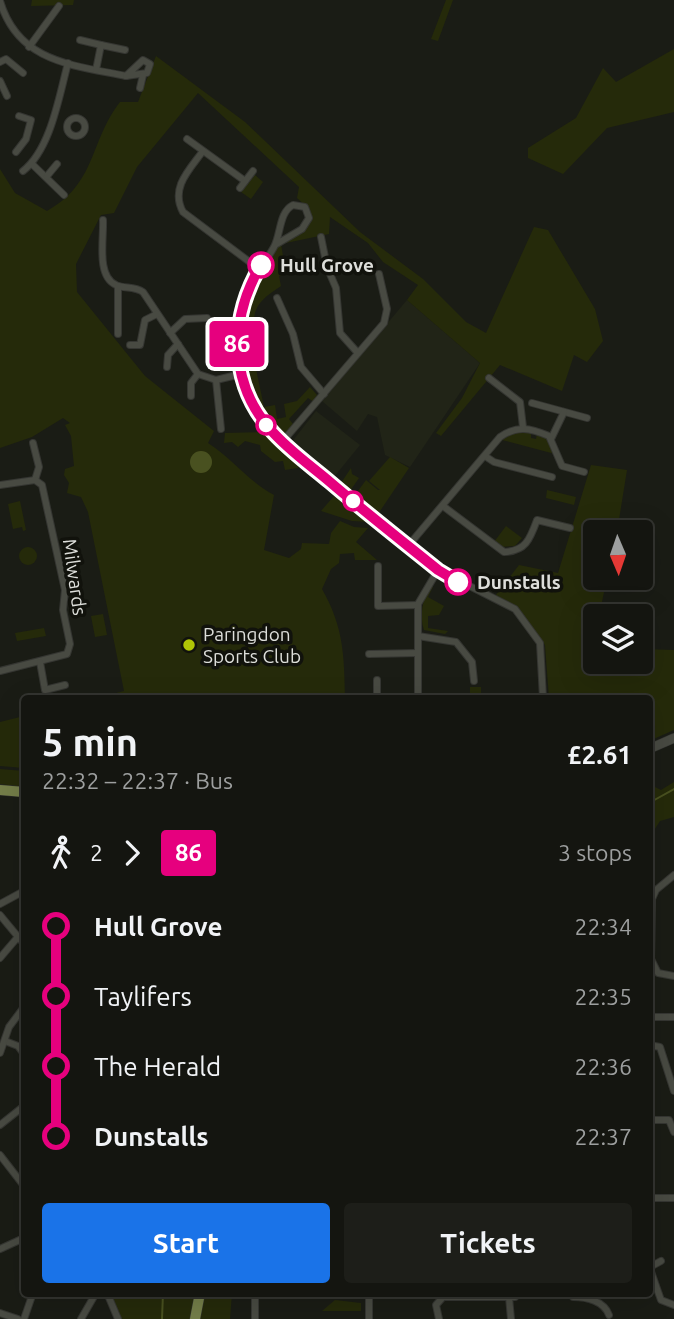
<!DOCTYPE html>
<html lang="en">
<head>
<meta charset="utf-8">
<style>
	:root { --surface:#141510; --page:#1d1e19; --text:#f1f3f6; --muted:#9d9f9f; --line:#333430; --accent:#1a73e8 }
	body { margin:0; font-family:Ubuntu,sans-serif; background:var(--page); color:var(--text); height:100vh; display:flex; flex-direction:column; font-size:26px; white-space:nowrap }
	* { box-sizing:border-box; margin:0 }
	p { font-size:23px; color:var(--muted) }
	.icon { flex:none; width:38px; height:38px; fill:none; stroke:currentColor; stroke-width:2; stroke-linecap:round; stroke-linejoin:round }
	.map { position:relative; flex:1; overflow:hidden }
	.panel { position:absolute; left:21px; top:695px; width:632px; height:602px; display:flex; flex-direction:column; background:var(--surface); border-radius:7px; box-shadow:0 7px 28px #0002,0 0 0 2px var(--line) }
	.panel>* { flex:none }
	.badge { padding:0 14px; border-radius:5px; font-size:24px; line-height:46px }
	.needle { width:46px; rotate:178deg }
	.buttons { position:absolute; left:583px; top:520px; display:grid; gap:14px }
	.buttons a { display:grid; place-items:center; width:70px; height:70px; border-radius:7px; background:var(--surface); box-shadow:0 7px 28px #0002,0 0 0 2px var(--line); font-size:35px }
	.map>.badge { position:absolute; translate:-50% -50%; box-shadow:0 0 0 4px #fff }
	.legs { display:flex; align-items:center; gap:10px; height:77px; padding:0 21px; font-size:23px }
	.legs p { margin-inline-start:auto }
	.headline { display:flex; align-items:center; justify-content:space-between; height:119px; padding:0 21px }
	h1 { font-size:38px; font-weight:600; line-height:52px }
	.action { display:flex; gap:14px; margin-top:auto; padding:14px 21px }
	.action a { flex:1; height:80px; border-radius:7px; background:var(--accent); color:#fff; font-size:28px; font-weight:600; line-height:80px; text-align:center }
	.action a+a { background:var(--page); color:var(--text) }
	ul { padding:0 21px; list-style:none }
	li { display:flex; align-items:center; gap:24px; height:70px; font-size:26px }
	li i { display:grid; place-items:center; width:10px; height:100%; margin:0 9px; background:currentColor }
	li i::after { content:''; width:18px; height:18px; margin:-9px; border:5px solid; border-radius:50%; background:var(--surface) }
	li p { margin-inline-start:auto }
	li:first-child i { background:linear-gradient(#0000 50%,currentColor 0) }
	li:last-child i { background:linear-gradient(currentColor 50%,#0000 0) }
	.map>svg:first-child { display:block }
	.built { fill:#212417 }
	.green { fill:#252a0a }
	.water { fill:#495120 }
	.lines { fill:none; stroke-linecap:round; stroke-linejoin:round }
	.stream { stroke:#495120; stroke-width:2 }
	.minor-casing { stroke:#353632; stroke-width:8 }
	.secondary-casing { stroke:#353632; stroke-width:10 }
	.primary-casing { stroke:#353632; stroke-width:11 }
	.minor { stroke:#484a42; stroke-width:6 }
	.secondary { stroke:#484a42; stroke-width:9 }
	.primary { stroke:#747e49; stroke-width:10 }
	.line-1-casing { stroke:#fff; stroke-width:16 }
	.line-1 { stroke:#e6007e; stroke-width:10 }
	.stop-1-dot { fill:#fff; stroke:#e6007e; stroke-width:3.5 }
	.poi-dot { fill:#afc506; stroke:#11120c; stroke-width:2.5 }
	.labels { text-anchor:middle; stroke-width:7; stroke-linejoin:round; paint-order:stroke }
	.stop-label { font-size:19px; font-weight:bold; fill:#dddeda; stroke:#11120c; text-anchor:start }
	.street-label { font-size:19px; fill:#dddeda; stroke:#11120c }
	.poi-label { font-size:19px; fill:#dddeda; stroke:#11120c; text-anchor:start }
</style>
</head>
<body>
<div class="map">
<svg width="674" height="1319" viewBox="0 0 674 1319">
	<rect width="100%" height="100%" fill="#1a1c15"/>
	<g class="built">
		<polygon points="407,300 480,363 410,467 385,455 377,417 368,414 357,431 322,401"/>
		<polygon points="316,411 360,445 334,477 291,443"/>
	</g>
	<g class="green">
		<polygon points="32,0 74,0 73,5 31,6"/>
		<polygon points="446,0 453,0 438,41 431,39"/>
		<polygon points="674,49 674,112 607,128 563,174 528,158 528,148 576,118 603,68 616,82"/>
		<path d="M 156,56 L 245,122 L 360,232 L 423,279 L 466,322 L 486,333 L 534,227 L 548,230 L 595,309 L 603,341 L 587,362 L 574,355 L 562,391 L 500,365 L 441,436 L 436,433 L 462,398 L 480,363 L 407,300 L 418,285 L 383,262 L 368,243 L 330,217 L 329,234 L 281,244 L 285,268 L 290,268 L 290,273 L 279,276 L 281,286 C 268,295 256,302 254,318 L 246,321 L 264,407 L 275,405 L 277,419 L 286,417 L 284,404 L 297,401 L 310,387 L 317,395 L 314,402 L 308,398 L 289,419 L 293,424 L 285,434 L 277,432 L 258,409 L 242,368 L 239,341 L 249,290 L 278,244 L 306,229 L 310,210 L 297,198 L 299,187 L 198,93 L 137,167 L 114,213 L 101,215 L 76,264 L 77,292 L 145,376 L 214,431 L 208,443 C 232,458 249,482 274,495 L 264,550 L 289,558 L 301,549 L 302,543 L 329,544 L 331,533 L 340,521 L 354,527 L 368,528 L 356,542 L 377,560 L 355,560 L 354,553 L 340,554 L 339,563 L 331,569 L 322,589 C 344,628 344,655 345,698 L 97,698 L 124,691 L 88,512 L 81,497 L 67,493 L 69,483 L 64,475 L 65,469 L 74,466 L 71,436 L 65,425 L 70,423 L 63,418 L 32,437 L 0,448 L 0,169 L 15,193 L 47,211 C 97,183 89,142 120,102 L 138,102 Z"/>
		<polygon points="255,175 263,182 251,199 241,192"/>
		<polygon points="516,431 531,432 531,438 536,439 537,434 548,438 555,454 502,440"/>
		<path d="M 261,432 C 278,444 283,452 299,464 L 298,468 L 285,470 L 283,461 L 275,462 L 261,451 L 260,445 L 245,441 L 238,447 L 232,442 L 224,443 L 225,433 Z"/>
		<polygon points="390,457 409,468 378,514 355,495 366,480 378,490 380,490 369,481"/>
		<polygon points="591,465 627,470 617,532 595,532 595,578 607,578 599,616 595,616 595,662 640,662 641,649 674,650 674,730 649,741 649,698 549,698 545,645 516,608 495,596 519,565 558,573"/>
		<polygon points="351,468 352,474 359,478 350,491 341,483"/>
		<polygon points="547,490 576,497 574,505 546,498"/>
		<polygon points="334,496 371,522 352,521 321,511"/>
		<polygon points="20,501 26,530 23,531 22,527 13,529 8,504"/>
		<polygon points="506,526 522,538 515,546 501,547 494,542"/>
		<circle cx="28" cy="556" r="9"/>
		<path d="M 429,585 L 433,587 L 428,597 L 444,606 L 439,615 L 428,616 L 428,628 L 448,631 L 445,634 L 424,630 C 419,615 423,600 429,585 Z"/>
		<polygon points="103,614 107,635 95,637 91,616"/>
		<polygon points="44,628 46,636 17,641 15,633"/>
		<polygon points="470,687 481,687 481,698 423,698 470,695"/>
		<polygon points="24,716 24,768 0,766 0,722"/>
		<polygon points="0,769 24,771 24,787 0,784"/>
		<polygon points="674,782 674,817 660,821 649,838 649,784 661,790"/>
		<polygon points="111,1293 196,1293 190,1319 121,1319"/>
		<polygon points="203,1293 232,1293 230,1319 198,1319"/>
		<polygon points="335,1300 361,1303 361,1311 322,1311"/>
	</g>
	<circle class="water" cx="201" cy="462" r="11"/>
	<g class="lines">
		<g class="stream">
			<polyline points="649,803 674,789"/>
			<polyline points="162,1319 163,1293"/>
		</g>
		<defs>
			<g id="minor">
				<path d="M 0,1 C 18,62 72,65 126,76"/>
				<polyline points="80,40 101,45"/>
				<polyline points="29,47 59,6"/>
				<polygon points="143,60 150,64 147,73 126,76"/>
				<polyline points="0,62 6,59 23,73"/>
				<polyline points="96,70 101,45 125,50"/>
				<polyline points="0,81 7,96"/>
				<polyline points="140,88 143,75"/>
				<circle cx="76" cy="127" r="9"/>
				<polyline points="187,139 245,181"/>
				<path d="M 203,151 C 189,170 170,188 183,212 L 259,269"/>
				<polyline points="16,152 26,139 31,120 19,116"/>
				<polyline points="32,164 64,195"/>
				<path d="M 23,171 C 51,149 59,96 68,63"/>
				<polyline points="47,176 57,164"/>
				<polyline points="240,188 253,171"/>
				<path d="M 103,220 C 104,239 96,276 116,285 C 124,289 134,286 143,292 L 198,374 L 216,380 L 241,374"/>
				<polyline points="321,237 327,267 336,288 340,333 357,352"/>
				<path d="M 275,245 L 302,229 L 309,218 L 305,207 L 293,205 C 279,212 281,234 274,247 C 265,263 254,277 246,294 C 225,340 242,393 271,431 L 438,570 L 515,609 L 540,643 L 543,698"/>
				<polyline points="118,286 118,334"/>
				<polyline points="277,298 293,334 301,367 324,394"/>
				<polyline points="170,333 185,319 207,318"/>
				<polyline points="130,345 140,345 145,320 157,314"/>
				<polyline points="167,367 168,355 178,344"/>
				<polyline points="489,378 520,402 523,427"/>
				<polyline points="216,380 221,429"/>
				<polyline points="191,396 191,383 198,374"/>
				<polyline points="532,403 587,418"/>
				<polyline points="551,439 564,412"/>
				<polyline points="283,441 384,323 387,309 379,274"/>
				<polyline points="33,443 39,467 35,480"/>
				<polyline points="485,456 494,462 552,477"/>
				<polyline points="0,485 35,480 42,485 65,590 63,610 70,644 67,654 0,671"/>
				<path d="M 443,506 L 504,552 C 526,551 530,539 537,520 L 570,528"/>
				<path d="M 408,546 L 500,437 C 517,425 530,428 549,436 L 562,466 L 584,472"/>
				<polyline points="378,566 378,606 418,605"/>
				<polyline points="418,636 456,642 472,662 474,681"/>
				<polyline points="369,654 418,653"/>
				<polyline points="40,662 45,690 65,685"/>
				<polyline points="377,698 377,680"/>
				<polyline points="418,698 418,604 438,570"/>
				<polyline points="674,875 656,890 652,899 651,959 658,973 674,976"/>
				<polyline points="0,904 24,891"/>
				<polyline points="0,915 24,944"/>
				<polyline points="0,958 17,938"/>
				<polyline points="649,977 650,977"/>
				<polyline points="649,1017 674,1017"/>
				<polyline points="5,1041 18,1046 24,1054"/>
				<polyline points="649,1045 660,1047 674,1091"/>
				<polyline points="0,1053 9,1027 24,1007"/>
				<polyline points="649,1120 669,1120 674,1132"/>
				<polyline points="0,1125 24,1106"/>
				<polyline points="0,1155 24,1186"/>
				<polyline points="649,1198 674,1198"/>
				<polyline points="0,1249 24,1238"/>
				<polyline points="649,1266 661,1300 674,1305"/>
				<polyline points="650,1267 661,1261"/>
				<polyline points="107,1293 118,1319"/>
				<polyline points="255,1293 255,1319"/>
				<polyline points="369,1293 369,1319"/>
				<path d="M 572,1293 L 573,1297 C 587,1297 604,1301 609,1315"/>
				<polyline points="509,1297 511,1319"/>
				<polyline points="0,1313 18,1319"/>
				<polyline points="24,1319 33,1293"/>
				<polyline points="81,1319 96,1293"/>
				<polyline points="439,1319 436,1305 443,1297 515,1297"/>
			</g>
			<polyline id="secondary" points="649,749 674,738"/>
			<g id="primary">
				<polyline points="0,790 24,792"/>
				<polyline points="195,1319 200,1293"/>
			</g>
		</defs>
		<use href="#minor" class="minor-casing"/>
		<use href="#secondary" class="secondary-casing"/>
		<use href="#primary" class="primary-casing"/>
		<use href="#minor" class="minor"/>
		<use href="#secondary" class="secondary"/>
		<use href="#primary" class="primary"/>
	</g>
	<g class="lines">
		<defs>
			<path id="line-1" d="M 261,265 C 230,317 228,381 270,429 C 287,449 310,465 330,482 C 365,512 402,541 438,570 L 458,582"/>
		</defs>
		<use href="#line-1" class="line-1-casing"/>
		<use href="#line-1" class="line-1"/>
	</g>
	<g class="stop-1-dot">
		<circle cx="261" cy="265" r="12"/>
		<circle cx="266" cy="425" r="9"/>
		<circle cx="353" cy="501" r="9"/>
		<circle cx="458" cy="582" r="12"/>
	</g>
	<circle class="poi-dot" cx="189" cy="645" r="7"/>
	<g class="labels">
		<g class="stop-label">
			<text x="280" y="272">Hull Grove</text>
			<text x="477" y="589">Dunstalls</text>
		</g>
		<g class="street-label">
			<text transform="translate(75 577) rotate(82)" y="7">Milwards</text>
		</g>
		<g class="poi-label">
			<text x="203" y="641">Paringdon<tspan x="203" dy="22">Sports Club</tspan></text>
		</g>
	</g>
</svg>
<div class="buttons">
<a><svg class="needle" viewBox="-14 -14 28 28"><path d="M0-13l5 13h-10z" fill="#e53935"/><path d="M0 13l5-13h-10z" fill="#9d9f9f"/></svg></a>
<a><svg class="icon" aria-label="layers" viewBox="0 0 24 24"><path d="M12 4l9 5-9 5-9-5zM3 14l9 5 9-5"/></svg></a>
</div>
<b class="badge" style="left:237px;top:344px;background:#e6007e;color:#fff">86</b>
<section class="panel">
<div class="headline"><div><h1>5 min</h1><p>22:32 – 22:37 · Bus</p></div><b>£2.61</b></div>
<div class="legs"><svg class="icon" aria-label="walk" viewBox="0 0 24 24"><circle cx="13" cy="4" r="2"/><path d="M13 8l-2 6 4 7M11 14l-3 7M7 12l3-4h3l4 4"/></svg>2<svg class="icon" aria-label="forward" viewBox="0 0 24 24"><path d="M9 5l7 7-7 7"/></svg><b class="badge" style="background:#e6007e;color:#fff">86</b><p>3 stops</p></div>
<ul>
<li><i style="color:#e6007e"></i><b>Hull Grove</b><p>22:34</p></li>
<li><i style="color:#e6007e"></i><span>Taylifers</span><p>22:35</p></li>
<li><i style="color:#e6007e"></i><span>The Herald</span><p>22:36</p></li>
<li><i style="color:#e6007e"></i><b>Dunstalls</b><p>22:37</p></li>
</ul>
<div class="action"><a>Start</a><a>Tickets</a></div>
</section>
</div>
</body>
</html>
